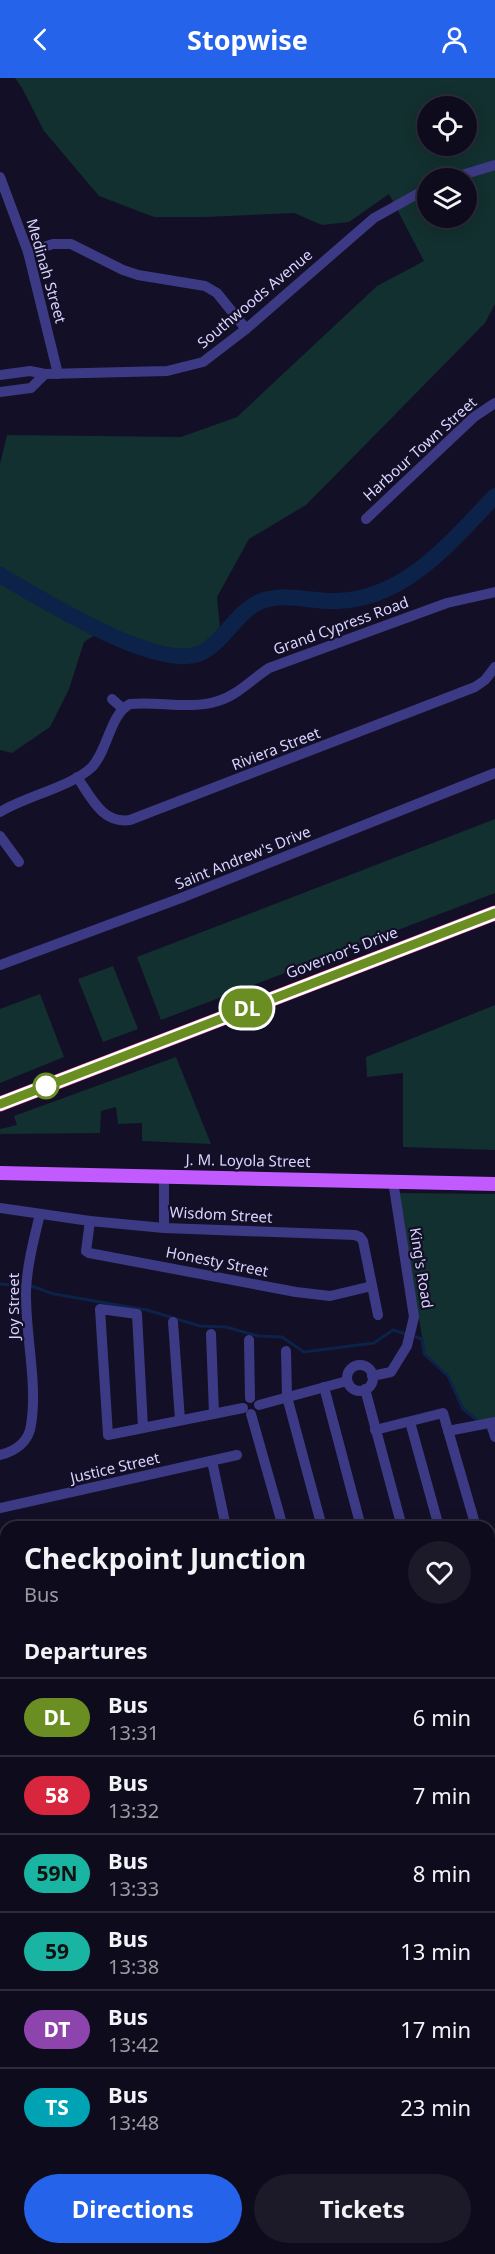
<!DOCTYPE html>
<html lang="en">
<head>
<meta charset="utf-8">
<style>
	:root { --surface:#0e0b1c; --page:#1c1929; --text:#f1f3f6; --muted:#9b9ba3; --line:#2e2b3b; --accent:#2563eb }
	body { margin:0; font-family:"Noto Sans",sans-serif; background:var(--page); color:var(--text); height:100vh; display:flex; flex-direction:column; font-size:22px; white-space:nowrap }
	* { box-sizing:border-box; margin:0 }
	p { font-size:20px; color:var(--muted) }
	.icon { flex:none; width:33px; height:33px; fill:none; stroke:currentColor; stroke-width:2; stroke-linecap:round; stroke-linejoin:round }
	.map { position:relative; flex:1; overflow:hidden }
	.panel { position:absolute; left:0px; top:1443px; width:495px; height:734px; display:flex; flex-direction:column; background:var(--surface); border-radius:18px 18px 0 0; box-shadow:0 3px 15px #0003,0 0 0 2px var(--line) }
	.panel>* { flex:none }
	.badge { padding:0 12px; border-radius:20px; font-size:21px; line-height:39px }
	.fabs { position:absolute; left:417px; top:18px; display:grid; gap:12px }
	.fabs a { display:grid; place-items:center; width:60px; height:60px; border-radius:50%; background:var(--surface); box-shadow:0 3px 15px #0003,0 0 0 2px var(--line); font-size:30px }
	.map>.badge { position:absolute; translate:-50% -50%; box-shadow:0 0 0 3px #fff }
	h2 { padding:0 24px; font-size:22px; line-height:54px }
	.round { display:grid; place-items:center; flex:none; width:63px; height:63px; border-radius:32px; background:var(--page) }
	.headline { display:flex; align-items:center; justify-content:space-between; height:102px; padding:0 24px }
	h1 { font-size:28px; font-weight:700; line-height:45px }
	.button { display:flex; gap:12px; margin-top:auto; padding:12px 24px }
	.button a { flex:1; height:69px; border-radius:36px; background:var(--accent); color:#fff; font-size:24px; font-weight:700; line-height:69px; text-align:center }
	.button a+a { background:var(--page); color:var(--text) }
	ul { padding:0; list-style:none }
	li { display:flex; align-items:center; gap:18px; height:78px; padding:0 24px; border-top:2px solid var(--line) }
	li div { flex:1 }
	li b { display:block; font-size:22px }
	li em { font-style:normal }
	li .badge { min-width:66px; font-weight:700; text-align:center }
	header { display:flex; justify-content:space-between; align-items:center; height:78px; padding:0 24px; background:var(--accent); color:#fff; font-size:27px; font-weight:700 }
	.map>svg:first-child { display:block }
	.green { fill:#12302f; fill-rule:evenodd }
	.lines { fill:none; stroke-linecap:round; stroke-linejoin:round }
	.stream { stroke:#0c2248; stroke-width:3 }
	.river { stroke:#0c2248; stroke-width:16 }
	.minor { stroke:#3d3a85; stroke-width:10 }
	.major { stroke:#c25bff; stroke-width:14 }
	.highway { stroke:#ff4fa3; stroke-width:15 }
	.line-casing { stroke:#fff; stroke-width:14 }
	.line { stroke:#6b8e23; stroke-width:9 }
	.stop-dot { fill:#fff; stroke:#6b8e23; stroke-width:3 }
	.labels { text-anchor:middle; stroke-width:4.5; stroke-linejoin:round; paint-order:stroke }
	.street-label { font-size:15px; fill:#d9d4ff; stroke:#130f26 }
</style>
</head>
<body>
<header><svg class="icon" aria-label="back" viewBox="0 0 24 24"><path d="M15 5l-7 7 7 7"/></svg>Stopwise<svg class="icon" aria-label="person" viewBox="0 0 24 24"><circle cx="12" cy="8" r="4"/><path d="M4 21q1-7 8-7t8 7"/></svg></header>
<div class="map">
<svg width="495" height="2176" viewBox="0 0 495 2176">
	<rect width="100%" height="100%" fill="#130f26"/>
	<g class="green">
		<path d="M 15,0 L 495,0 L 495,226 L 485,245 L 306,427 L 249,461 L 217,519 L 221,561 C 215,566 208,572 202,575 C 173,588 128,565 101,553 L 84,564 L 69,611 L 50,649 L 12,675 L 0,672 L 0,386 L 7,357 L 181,359 L 237,339 L 377,208 L 424,183 L 389,116 L 349,144 L 322,147 L 294,135 L 205,139 L 154,139 L 99,118 L 44,53 L 22,10 ZM 428,28 L 466,28 L 466,68 L 428,68 ZM 428,100 L 466,100 L 466,140 L 428,140 Z"/>
		<polygon points="495,741 495,815 161,942 137,879"/>
		<polygon points="113,888 138,951 103,964 78,901"/>
		<polygon points="40,916 64,979 0,1005 0,931"/>
		<polygon points="495,927 495,1072 403,1069 403,995 367,999 366,979"/>
		<polygon points="176,979 211,1066 142,1063 142,1045 118,1046 116,1029 101,1033 100,1055 0,1056 0,1051 17,1047 14,1038"/>
		<polygon points="398,1115 495,1116 495,1358 493,1360 481,1344 464,1330 448,1297 425,1276"/>
		<polygon points="287,2171 289,2176 18,2176 16,2171"/>
	</g>
	<g class="lines">
		<g class="stream">
			<polyline points="0,1206 31,1208 54,1216 147,1232 200,1248 226,1249 258,1258 282,1259 304,1274 374,1265 393,1252 406,1256"/>
			<polyline points="416,1259 422,1261 424,1276 448,1298 463,1331 478,1343"/>
			<polyline points="489,1608 495,1606"/>
		</g>
		<path class="river" d="M 0,497 C 40,520 161,597 203,574 C 228,560 240,526 269,521 C 293,516 314,524 337,523 C 405,521 451,464 495,418"/>
		<g class="minor">
			<polyline points="0,99 28,174 58,296"/>
			<polyline points="452,100 495,87"/>
			<polyline points="28,174 53,166 71,166 123,192 138,197 205,208 217,215 246,251"/>
			<polyline points="0,297 30,293 45,296 167,293 203,284 246,251 374,140 428,110"/>
			<polyline points="0,314 31,310 45,296"/>
			<polyline points="366,441 474,339 495,325"/>
			<polyline points="112,621 122,630"/>
			<path d="M 77,699 C 91,719 102,746 130,742 L 475,609 L 485,602 L 495,589"/>
			<path d="M 0,734 C 26,718 71,709 92,689 C 108,672 110,636 130,626 C 158,623 191,632 218,623 C 238,617 252,601 269,590 L 447,525 L 495,514"/>
			<polyline points="0,758 19,784"/>
			<polyline points="0,887 181,820 495,695"/>
			<polyline points="164,1097 164,1150"/>
			<polyline points="0,1130 90,1143 164,1150 355,1157 360,1159 363,1163 378,1237"/>
			<polyline points="90,1143 86,1173 89,1175 296,1214 330,1218 372,1208"/>
			<polyline points="173,1244 180,1342"/>
			<polyline points="211,1256 214,1335"/>
			<polyline points="249,1262 250,1320"/>
			<polyline points="286,1273 287,1319 322,1449"/>
			<circle cx="360" cy="1300" r="13"/>
			<polyline points="372,1298 391,1294 407,1268 414,1239 393,1103"/>
			<polyline points="324,1309 361,1449"/>
			<polyline points="365,1311 402,1449"/>
			<polyline points="259,1327 347,1303"/>
			<polyline points="251,1336 283,1449"/>
			<polyline points="410,1344 439,1449"/>
			<polyline points="491,1345 495,1359"/>
			<polyline points="143,1350 137,1236 100,1231 108,1357 243,1330"/>
			<polyline points="375,1352 443,1335 476,1449"/>
			<polyline points="448,1353 495,1344"/>
			<path d="M 0,1377 C 15,1373 29,1364 31,1347 C 38,1305 25,1256 26,1213 C 27,1187 34,1161 40,1136"/>
			<polyline points="212,1383 226,1449"/>
			<polyline points="0,1430 237,1377"/>
			<polyline points="489,1493 495,1514"/>
			<polyline points="0,1506 6,1505"/>
			<polyline points="0,1532 6,1551"/>
			<polyline points="0,1579 6,1577"/>
			<polyline points="489,1597 495,1596"/>
			<polyline points="489,1690 495,1701"/>
			<polyline points="489,1721 495,1719"/>
			<polyline points="0,1833 6,1832"/>
			<polyline points="489,1872 495,1869"/>
			<polyline points="489,1910 495,1906"/>
			<polyline points="489,1923 495,1934"/>
			<polyline points="489,1949 495,1946"/>
			<polyline points="489,2001 495,2013"/>
			<polyline points="489,2066 495,2078"/>
			<polyline points="0,2113 6,2110"/>
			<polyline points="489,2127 495,2124"/>
			<polyline points="307,2170 310,2176"/>
			<polyline points="323,2176 334,2170"/>
			<polyline points="392,2176 403,2170"/>
		</g>
		<polyline class="major" points="0,1095 495,1106"/>
		<polyline class="highway" points="0,1026 495,835"/>
	</g>
	<g class="lines">
		<defs>
			<polyline id="line" points="0,1026 495,835"/>
		</defs>
		<use href="#line" class="line-casing"/>
		<use href="#line" class="line"/>
	</g>
	<circle class="stop-dot" cx="46" cy="1008" r="12"/>
	<g class="labels">
		<g class="street-label">
			<text transform="translate(46 193) rotate(74)" y="5">Medinah Street</text>
			<text transform="translate(255 221) rotate(-40)" y="5">Southwoods Avenue</text>
			<text transform="translate(420 371) rotate(-42)" y="5">Harbour Town Street</text>
			<text transform="translate(341 548) rotate(-20)" y="5">Grand Cypress Road</text>
			<text transform="translate(276 671) rotate(-21)" y="5">Riviera Street</text>
			<text transform="translate(243 780) rotate(-22)" y="5">Saint Andrew's Drive</text>
			<text transform="translate(342 875) rotate(-21)" y="5">Governor's Drive</text>
			<text transform="translate(248 1083) rotate(1)" y="5">J. M. Loyola Street</text>
			<text transform="translate(221 1137) rotate(3)" y="5">Wisdom Street</text>
			<text transform="translate(217 1184) rotate(11)" y="5">Honesty Street</text>
			<text transform="translate(421 1190) rotate(81)" y="5">King's Road</text>
			<text transform="translate(14 1228) rotate(-90)" y="5">Joy Street</text>
			<text transform="translate(115 1390) rotate(-13)" y="5">Justice Street</text>
		</g>
	</g>
</svg>
<div class="fabs">
<a><svg class="icon" aria-label="locate" viewBox="0 0 24 24"><circle cx="12" cy="12" r="6"/><path d="M12 2v4M12 18v4M2 12h4M18 12h4"/></svg></a>
<a><svg class="icon" aria-label="layers" viewBox="0 0 24 24"><path d="M12 4l9 5-9 5-9-5zM3 14l9 5 9-5"/></svg></a>
</div>
<b class="badge" style="left:247px;top:930px;background:#6b8e23;color:#fff">DL</b>
<section class="panel">
<div class="headline"><div><h1>Checkpoint Junction</h1><p>Bus</p></div><a class="round"><svg class="icon" aria-label="heart" viewBox="0 0 24 24"><path d="M12 20l-8-8c-3-5 5-10 8-4 3-6 11-1 8 4z"/></svg></a></div>
<h2>Departures</h2>
<ul>
<li><span class="badge" style="background:#6b8e23;color:#fff">DL</span><div><b>Bus</b><p>13:31</p></div><em>6 min</em></li>
<li><span class="badge" style="background:#d7263d;color:#fff">58</span><div><b>Bus</b><p>13:32</p></div><em>7 min</em></li>
<li><span class="badge" style="background:#1ab4a2;color:#111">59N</span><div><b>Bus</b><p>13:33</p></div><em>8 min</em></li>
<li><span class="badge" style="background:#1ab4a2;color:#111">59</span><div><b>Bus</b><p>13:38</p></div><em>13 min</em></li>
<li><span class="badge" style="background:#8e44ad;color:#fff">DT</span><div><b>Bus</b><p>13:42</p></div><em>17 min</em></li>
<li><span class="badge" style="background:#00a3b4;color:#fff">TS</span><div><b>Bus</b><p>13:48</p></div><em>23 min</em></li>
</ul>
<div class="button"><a>Directions</a><a>Tickets</a></div>
</section>
</div>
</body>
</html>
